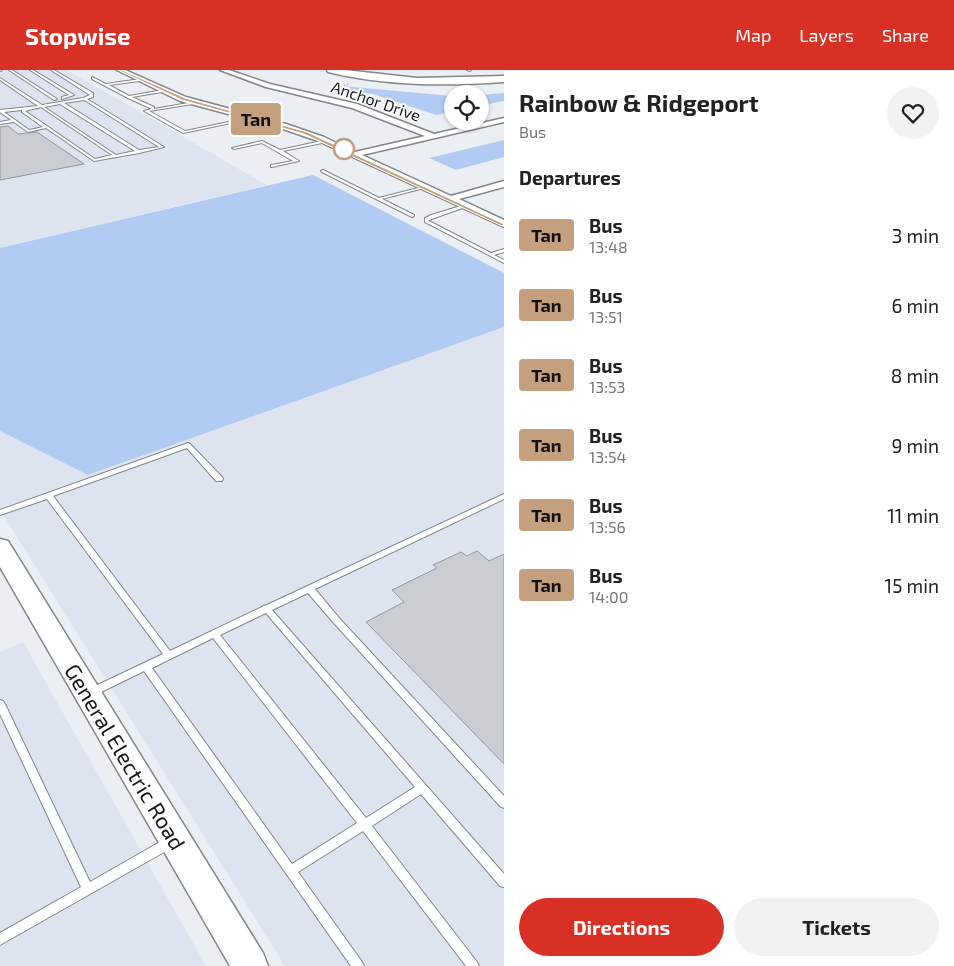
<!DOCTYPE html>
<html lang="en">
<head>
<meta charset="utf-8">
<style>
	:root { --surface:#fff; --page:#f2f2f2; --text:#222; --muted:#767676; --accent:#d93025 }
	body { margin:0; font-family:"Exo 2",sans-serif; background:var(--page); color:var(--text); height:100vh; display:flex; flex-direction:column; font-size:19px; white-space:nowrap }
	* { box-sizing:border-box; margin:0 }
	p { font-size:16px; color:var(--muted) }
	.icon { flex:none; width:28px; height:28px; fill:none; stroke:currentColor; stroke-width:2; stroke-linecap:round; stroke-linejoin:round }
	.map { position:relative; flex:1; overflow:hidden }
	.sheet { display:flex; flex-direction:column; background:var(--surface); width:450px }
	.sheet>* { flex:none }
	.badge { padding:0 10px; border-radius:4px; font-size:18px; line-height:32px }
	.fabs { position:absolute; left:444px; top:15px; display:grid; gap:10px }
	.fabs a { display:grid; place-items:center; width:45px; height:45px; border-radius:50%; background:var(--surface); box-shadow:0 1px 4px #0004; font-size:25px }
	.map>.badge { position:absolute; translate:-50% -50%; box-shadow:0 0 0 2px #fff }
	h2 { padding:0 15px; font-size:19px; line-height:45px }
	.round { display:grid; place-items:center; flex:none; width:52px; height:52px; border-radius:26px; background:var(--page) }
	.head { display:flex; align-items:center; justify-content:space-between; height:85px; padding:0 15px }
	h1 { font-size:24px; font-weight:700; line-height:38px }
	.primary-button { display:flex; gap:10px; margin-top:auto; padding:10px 15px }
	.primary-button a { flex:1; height:58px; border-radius:30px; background:var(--accent); color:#fff; font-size:20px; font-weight:700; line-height:58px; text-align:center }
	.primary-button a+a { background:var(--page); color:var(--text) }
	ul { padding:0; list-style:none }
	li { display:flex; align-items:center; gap:15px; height:70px; padding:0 15px }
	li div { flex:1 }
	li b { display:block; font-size:19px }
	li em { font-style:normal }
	li .badge { min-width:55px; font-weight:700; text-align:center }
	header { display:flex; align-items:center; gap:30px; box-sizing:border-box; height:70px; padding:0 25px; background:var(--accent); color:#fff }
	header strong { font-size:24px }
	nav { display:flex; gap:28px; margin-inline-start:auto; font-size:18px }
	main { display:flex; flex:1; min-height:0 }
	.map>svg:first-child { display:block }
	.built { fill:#dde4f0 }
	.green { fill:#b2cbf3 }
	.building { fill:#cacdd2; stroke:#93969b }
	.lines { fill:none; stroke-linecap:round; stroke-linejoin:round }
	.lane-casing { stroke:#828589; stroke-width:2 }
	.street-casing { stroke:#828589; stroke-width:3 }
	.secondary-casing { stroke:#828589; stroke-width:3 }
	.path { stroke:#909396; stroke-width:1; stroke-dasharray:1 2; stroke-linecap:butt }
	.lane { fill:#fff; fill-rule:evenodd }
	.street { fill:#fff; fill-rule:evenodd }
	.secondary { fill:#fff; fill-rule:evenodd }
	.line { fill:#c5a07f; stroke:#fff }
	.stop-dot { fill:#fff; stroke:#c5a07f; stroke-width:2.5 }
	.labels { text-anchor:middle; stroke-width:4; stroke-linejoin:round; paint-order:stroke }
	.far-street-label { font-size:16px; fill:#17181a; stroke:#f9fbfe }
	.near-street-label { font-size:22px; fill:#17181a; stroke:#f9fbfe }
</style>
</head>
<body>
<header>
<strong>Stopwise</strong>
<nav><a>Map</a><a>Layers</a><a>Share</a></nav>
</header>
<main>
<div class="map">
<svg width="504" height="896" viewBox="0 0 504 896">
	<rect width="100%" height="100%" fill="#ebeef3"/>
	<g class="built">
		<polygon points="0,0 67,0 267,115 0,178"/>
		<polygon points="504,257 504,896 285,896 0,440 0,361 89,405"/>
		<polygon points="23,572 206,896 0,896 0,582"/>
	</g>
	<g class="green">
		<polygon points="342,16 452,26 452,42 436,45 373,24 337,18"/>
		<polygon points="504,23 504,31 480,36 480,25"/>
		<polygon points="504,70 504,87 456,100 429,88"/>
		<polygon points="313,105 504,203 504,257 88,405 0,361 0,178"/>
	</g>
	<g class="building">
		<polygon points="8,56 18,64 37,62 84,94 0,110 0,57"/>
		<polygon points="477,481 489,491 504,484 504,694 366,552 404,532 392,520 437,498 433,495 461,482 467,486"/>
	</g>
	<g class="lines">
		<defs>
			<g id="lane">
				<polygon points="0,0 2,0 1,1"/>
				<polygon points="9,0 12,0 57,29 54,30"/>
				<polygon points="30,0 33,0 74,25 62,29 62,27 69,25"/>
				<path d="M 51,0 L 54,0 L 93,23 L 93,27 L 87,29 L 164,77 L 139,83 L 94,91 L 46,58 L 28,62 L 14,52 L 0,54 L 0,52 L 11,50 L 0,42 L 0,40 L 38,36 L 0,10 L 0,8 L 42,35 L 83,28 L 90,25 ZM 84,30 L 86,31 L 159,77 L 139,80 L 64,33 ZM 60,34 L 135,81 L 116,85 L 44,37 ZM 41,37 L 112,85 L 95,89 L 25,41 ZM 22,40 L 22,42 L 43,57 L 29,60 L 4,42 Z"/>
				<polygon points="467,0 471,0 470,1"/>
				<polygon points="92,7 106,14 141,9 140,11 109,15 129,26 163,20 162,22 132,27 154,37 154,39 194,32 193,34 149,41 185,61 253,47 255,48 183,63 144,41 152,39 128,28 92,9"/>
				<polygon points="326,70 327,72 283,81 299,91 272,97 271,97 271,95 293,91 262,73 234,79 232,78 262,71 280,80"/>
				<polygon points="323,100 379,128 426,116 428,117 382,129 414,145 414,146 412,147 322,102 321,101"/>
				<polygon points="464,135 468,136 429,150 429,151 491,183 504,179 504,182 494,185 504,190 504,193 425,152 425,148 431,145"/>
				<path d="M 188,373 L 190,374 L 222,407 L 223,409 L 222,411 L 216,411 L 187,378 L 53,426 L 170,581 L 262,537 L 263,536 L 267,535 L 504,424 L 504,429 L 315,519 L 339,548 L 504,726 L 504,738 L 500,736 L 333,552 L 308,523 L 272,540 L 504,804 L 504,817 L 500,816 L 421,724 L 372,756 L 477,892 L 479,896 L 466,896 L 363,761 L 298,802 L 362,892 L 364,896 L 351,896 L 144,601 L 93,626 L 90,627 L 87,626 L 85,623 L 87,620 L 163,584 L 47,429 L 0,445 L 0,440 ZM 266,543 L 415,717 L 366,748 L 220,565 ZM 213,568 L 357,753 L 292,794 L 152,598 Z"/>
				<polygon points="0,630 3,631 5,634 90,812 165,769 169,768 173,769 174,773 173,777 0,875 0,863 81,817 0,644"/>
			</g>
			<polygon id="street" points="117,0 125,0 186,27 286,54 324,67 355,82 425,66 352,38 266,17 220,0 229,0 270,14 357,34 434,64 504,48 504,52 362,85 451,126 504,111 504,117 459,129 504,150 504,157 318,71 280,58 180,31"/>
			<g id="secondary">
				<path d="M 327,0 L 345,0 L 417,8 L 504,6 L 504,12 C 445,16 385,16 328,2 Z"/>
				<polygon points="0,469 8,471 263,883 268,896 230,896 0,497"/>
			</g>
		</defs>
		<use href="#lane" class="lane-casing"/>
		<use href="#street" class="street-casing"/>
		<use href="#secondary" class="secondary-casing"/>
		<polyline class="path" points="333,20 348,14"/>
		<use href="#lane" class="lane"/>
		<use href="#street" class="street"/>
		<use href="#secondary" class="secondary"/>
	</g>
	<polygon class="line" points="118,0 122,0 185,28 307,62 504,154 502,156 304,64 182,30"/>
	<circle class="stop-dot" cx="344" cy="79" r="10"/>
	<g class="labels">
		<g class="far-street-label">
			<text transform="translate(376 31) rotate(19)" y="6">Anchor Drive</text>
		</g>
		<g class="near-street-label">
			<text transform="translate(125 687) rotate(59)" y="8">General Electric Road</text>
		</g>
	</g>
</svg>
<div class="fabs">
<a><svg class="icon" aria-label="locate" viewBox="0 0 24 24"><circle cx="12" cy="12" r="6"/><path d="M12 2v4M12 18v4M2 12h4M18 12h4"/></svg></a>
</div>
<b class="badge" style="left:256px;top:49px;background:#c5a07f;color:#111">Tan</b>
</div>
<section class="sheet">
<div class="head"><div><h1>Rainbow &amp; Ridgeport</h1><p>Bus</p></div><a class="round"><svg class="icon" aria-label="heart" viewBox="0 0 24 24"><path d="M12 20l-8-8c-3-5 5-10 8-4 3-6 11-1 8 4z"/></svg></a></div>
<h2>Departures</h2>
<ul>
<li><span class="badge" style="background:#c5a07f;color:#111">Tan</span><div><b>Bus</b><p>13:48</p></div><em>3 min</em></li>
<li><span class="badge" style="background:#c5a07f;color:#111">Tan</span><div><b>Bus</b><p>13:51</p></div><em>6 min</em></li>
<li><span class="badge" style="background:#c5a07f;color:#111">Tan</span><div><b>Bus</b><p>13:53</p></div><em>8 min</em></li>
<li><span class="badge" style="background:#c5a07f;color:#111">Tan</span><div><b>Bus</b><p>13:54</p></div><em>9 min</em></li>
<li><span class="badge" style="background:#c5a07f;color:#111">Tan</span><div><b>Bus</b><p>13:56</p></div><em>11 min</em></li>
<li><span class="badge" style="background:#c5a07f;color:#111">Tan</span><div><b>Bus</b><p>14:00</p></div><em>15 min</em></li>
</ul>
<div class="primary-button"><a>Directions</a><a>Tickets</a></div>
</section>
</main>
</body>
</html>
